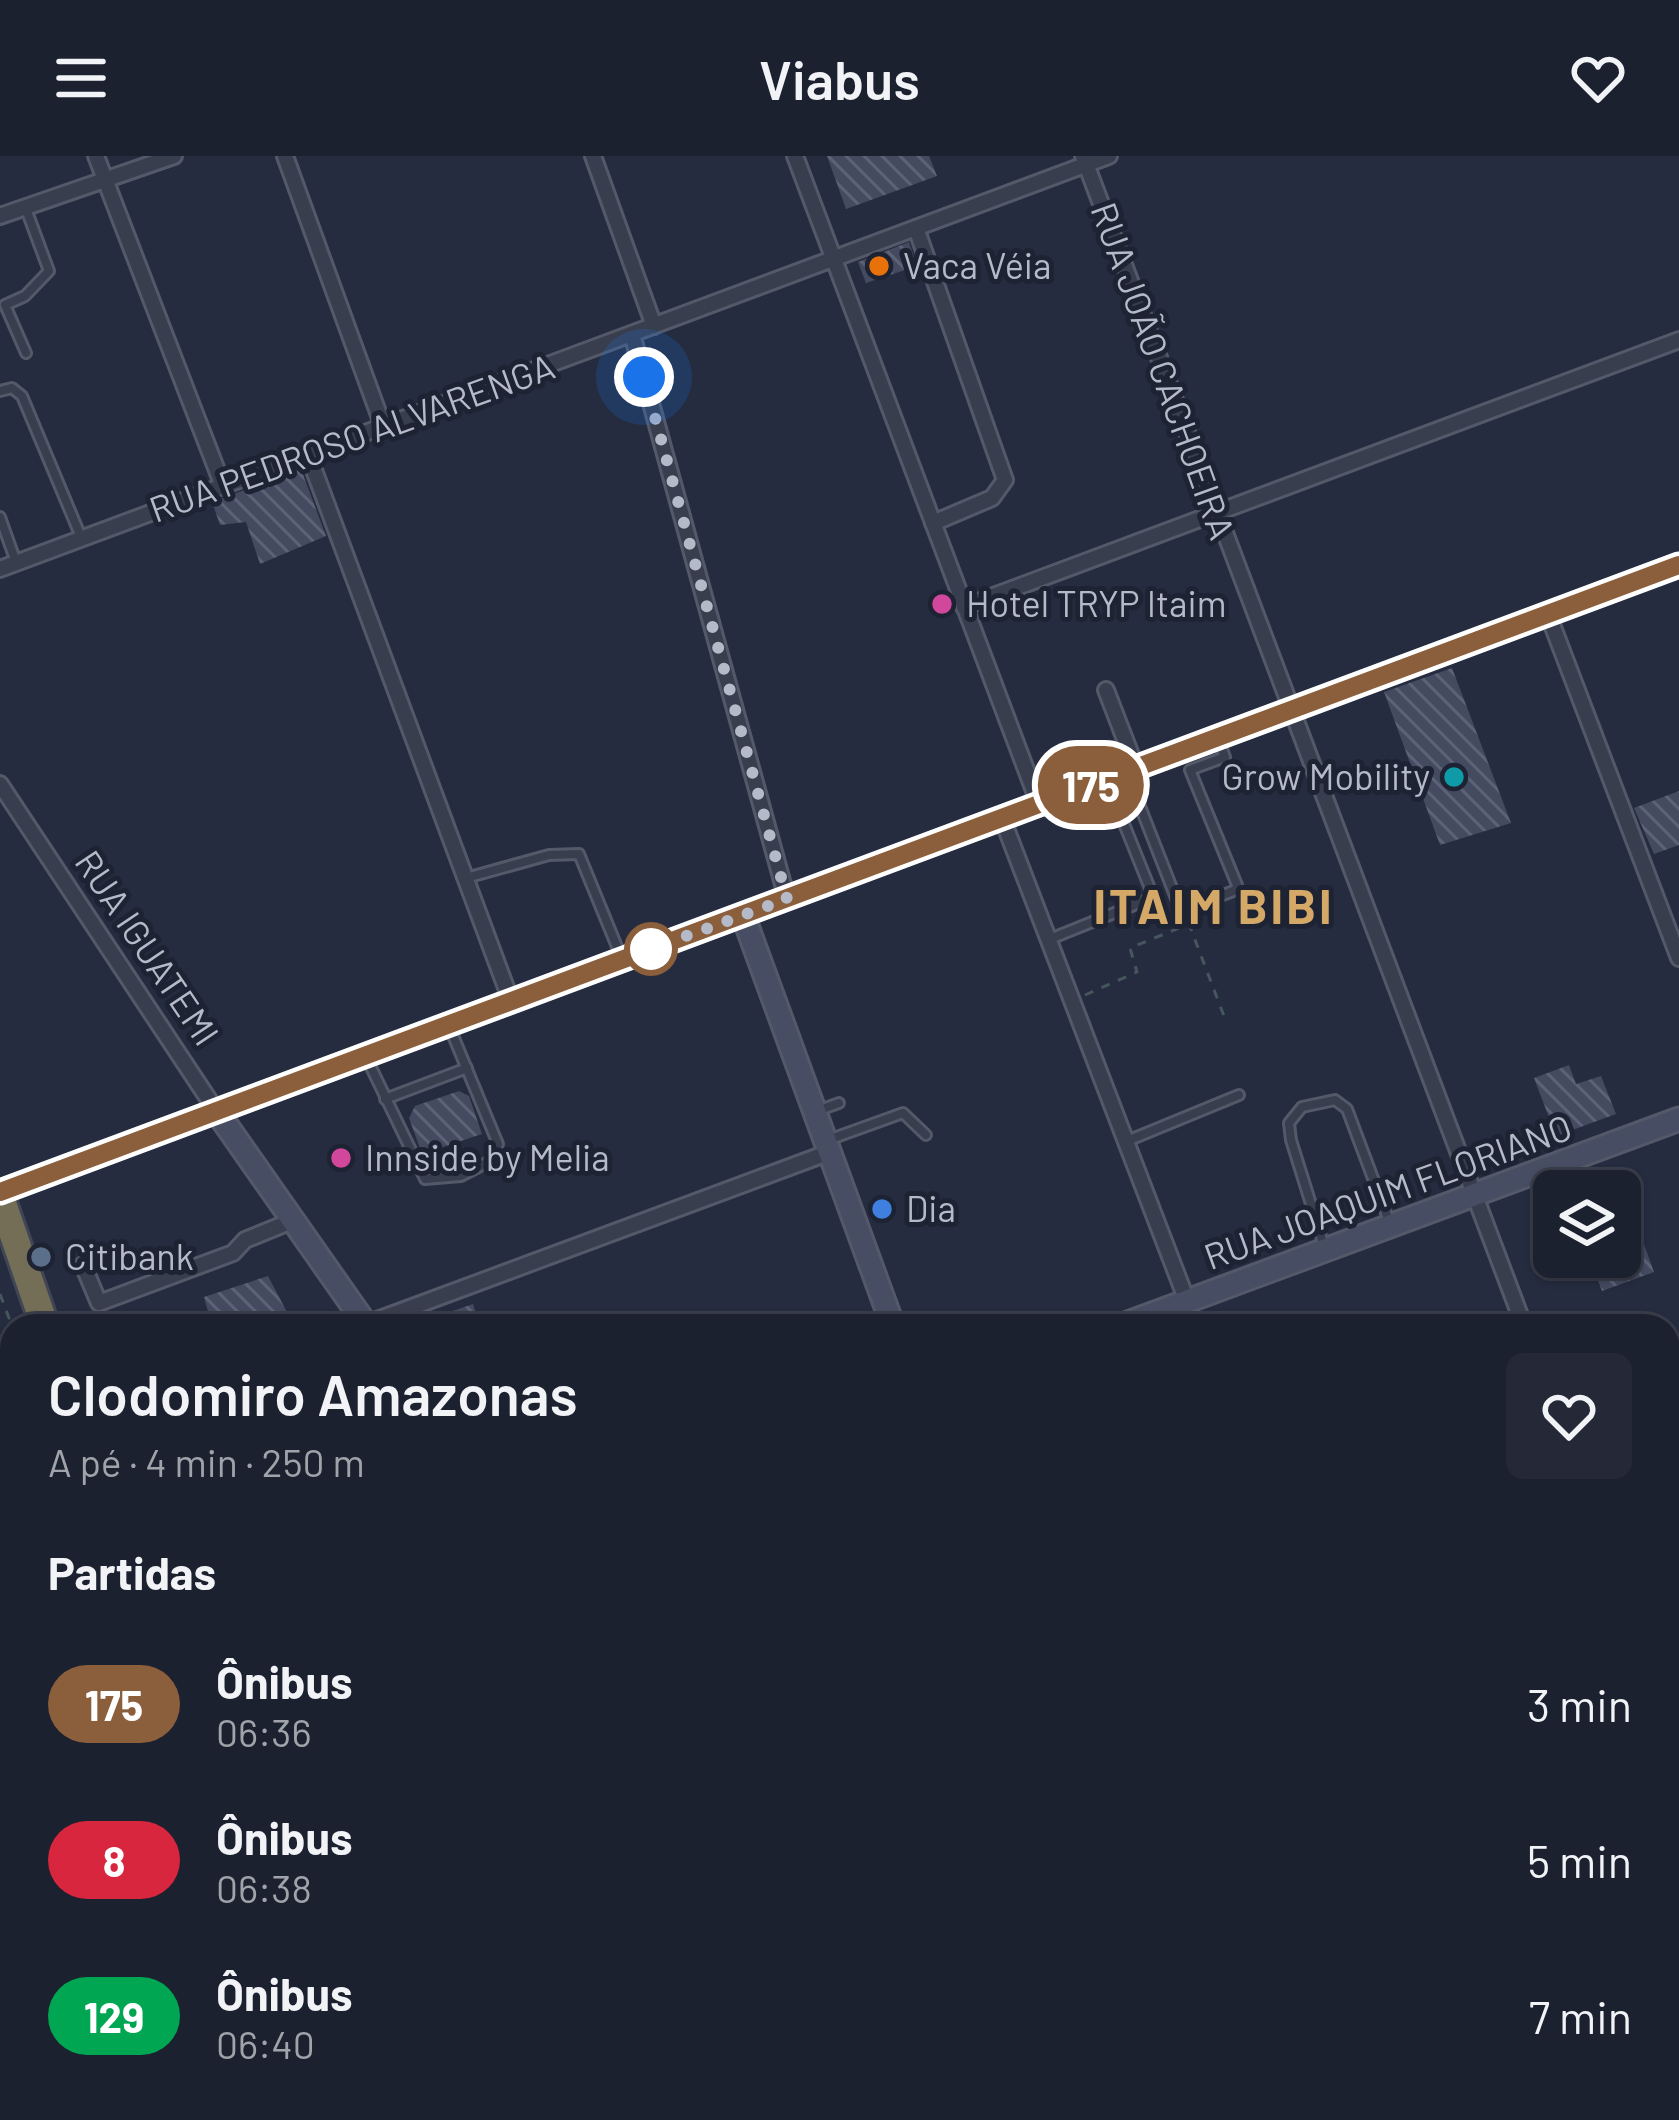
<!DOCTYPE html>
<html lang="pt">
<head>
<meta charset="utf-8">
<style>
	:root { --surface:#1c212f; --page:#252937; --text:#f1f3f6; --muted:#a0a3aa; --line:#3a3e4b }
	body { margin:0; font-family:Barlow,sans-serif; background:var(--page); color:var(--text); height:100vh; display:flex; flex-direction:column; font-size:45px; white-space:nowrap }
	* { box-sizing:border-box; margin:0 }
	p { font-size:39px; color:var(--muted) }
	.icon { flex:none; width:66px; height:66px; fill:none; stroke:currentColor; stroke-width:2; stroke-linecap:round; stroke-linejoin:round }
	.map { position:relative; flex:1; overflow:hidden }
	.side { position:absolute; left:0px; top:1158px; width:1680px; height:807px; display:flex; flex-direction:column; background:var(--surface); border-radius:36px 36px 0 0; box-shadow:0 3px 9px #0004,0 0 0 3px var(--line) }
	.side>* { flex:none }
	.badge { padding:0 24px; border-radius:39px; font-size:42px; line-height:78px }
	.fabs { position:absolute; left:1533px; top:1014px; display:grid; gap:24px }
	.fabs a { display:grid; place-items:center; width:108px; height:108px; border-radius:18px; background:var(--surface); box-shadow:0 3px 9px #0004,0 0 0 3px var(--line); font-size:60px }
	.you { position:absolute; width:60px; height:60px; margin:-30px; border:9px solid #fff; border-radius:50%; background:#1a73e8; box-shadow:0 0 0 18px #1a73e833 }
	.map>.badge { position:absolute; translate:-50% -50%; box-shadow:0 0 0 6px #fff }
	h2 { padding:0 48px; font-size:45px; line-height:108px }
	.round { display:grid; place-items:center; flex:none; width:126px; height:126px; border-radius:18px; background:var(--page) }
	.headline { display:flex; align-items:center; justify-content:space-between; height:204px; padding:0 48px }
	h1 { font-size:57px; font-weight:600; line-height:90px }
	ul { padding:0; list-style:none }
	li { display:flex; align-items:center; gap:36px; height:156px; padding:0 48px }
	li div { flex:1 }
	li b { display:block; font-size:45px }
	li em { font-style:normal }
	li .badge { min-width:132px; font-weight:700; text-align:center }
	header { display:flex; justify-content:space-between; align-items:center; height:156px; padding:0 48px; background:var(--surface); font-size:54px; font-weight:600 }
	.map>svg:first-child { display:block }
	.building { fill:url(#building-back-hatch) }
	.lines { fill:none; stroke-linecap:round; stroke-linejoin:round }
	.lane-casing { stroke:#545969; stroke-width:14 }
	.street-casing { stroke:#545969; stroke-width:20 }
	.secondary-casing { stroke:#545969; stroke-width:27 }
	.highway-casing { stroke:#414656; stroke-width:33 }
	.path { stroke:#45565d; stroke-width:3; stroke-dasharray:9 9; stroke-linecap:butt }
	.lane { stroke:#393e4f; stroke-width:8 }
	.street { stroke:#393e4f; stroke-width:14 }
	.secondary { stroke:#474d62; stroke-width:21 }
	.highway { stroke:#756e56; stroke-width:27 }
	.line-casing { stroke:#fff; stroke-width:27 }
	.line { stroke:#8b5e3c; stroke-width:18 }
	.walk { stroke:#b5bac9; stroke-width:12; stroke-dasharray:0 21.6 }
	.food-dot { fill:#e8710a; stroke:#1e2334; stroke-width:4.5 }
	.hotel-dot { fill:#d1479c; stroke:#1e2334; stroke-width:4.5 }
	.culture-dot { fill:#0f9aa8; stroke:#1e2334; stroke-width:4.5 }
	.stop-dot { fill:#fff; stroke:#8b5e3c; stroke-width:6 }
	.shop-dot { fill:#3f7fe0; stroke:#1e2334; stroke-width:4.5 }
	.service-dot { fill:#5c6f8a; stroke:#1e2334; stroke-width:4.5 }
	.labels { text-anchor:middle; stroke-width:10; stroke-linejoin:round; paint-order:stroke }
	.poi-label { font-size:36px; fill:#b5bac9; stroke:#1e2334; text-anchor:start }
	.street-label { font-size:36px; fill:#b5bac9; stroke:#1e2334 }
	.district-label { font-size:48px; font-weight:bold; letter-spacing:3px; fill:#d4a866; stroke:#1e2334 }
</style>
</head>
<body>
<header><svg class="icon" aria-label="menu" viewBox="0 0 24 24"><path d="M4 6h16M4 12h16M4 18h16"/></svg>Viabus<svg class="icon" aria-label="heart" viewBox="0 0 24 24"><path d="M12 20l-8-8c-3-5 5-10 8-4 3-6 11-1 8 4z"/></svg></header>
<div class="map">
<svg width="1679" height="1964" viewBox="0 0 1679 1964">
	<defs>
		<pattern id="building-back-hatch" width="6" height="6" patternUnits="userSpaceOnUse" patternTransform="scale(3)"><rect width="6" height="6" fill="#444b61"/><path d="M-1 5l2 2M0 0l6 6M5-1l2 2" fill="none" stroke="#5d6376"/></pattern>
	</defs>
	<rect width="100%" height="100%" fill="#252c3f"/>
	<g class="building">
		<polygon points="827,0 929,0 937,20 846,53"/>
		<polygon points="909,86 917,110 866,127 858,106"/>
		<polygon points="301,313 326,380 260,408 246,366 220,369 212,346"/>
		<polygon points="1452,512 1511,667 1440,689 1384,536"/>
		<polygon points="1679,635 1679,689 1654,698 1634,652"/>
		<polygon points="1569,909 1576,928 1601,920 1616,958 1556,980 1534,922"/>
		<polygon points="459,935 469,940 482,978 422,998 409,962 415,950"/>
		<polygon points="1618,1018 1654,1116 1602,1135 1589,1101 1620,1101 1620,1035 1577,1033"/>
		<polygon points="268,1120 288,1158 253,1170 212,1170 204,1141"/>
		<polygon points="473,1148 480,1170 416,1170 415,1168"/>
	</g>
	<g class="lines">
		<defs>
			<g id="lane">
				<polyline points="26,197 5,149 25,140 49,115 26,53"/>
				<polyline points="0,235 12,232 22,240 81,381"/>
				<polyline points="0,361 16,406"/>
				<polyline points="1127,617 1181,755 1236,734 1237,729 1190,614 1225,601 1218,583"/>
				<polyline points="466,722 549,699 579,698 622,803"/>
				<polyline points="1050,783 1149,743 1151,735 1108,628"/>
				<polyline points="367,903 425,1023 461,1020 492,1004 498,988 449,870"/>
				<polyline points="385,943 467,912"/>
				<polyline points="817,955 839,947"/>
				<polyline points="828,984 903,957 926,979"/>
				<polyline points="1127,985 1239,939"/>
				<polyline points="1325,1093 1291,984 1289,967 1302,951 1335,944 1347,953 1389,1065"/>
				<polyline points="0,1378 12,1373"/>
				<polyline points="234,1964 245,1953"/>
			</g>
			<g id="street">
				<polyline points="96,0 223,330"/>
				<polyline points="285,0 383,270"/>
				<polyline points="593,0 654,170"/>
				<polyline points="795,0 1039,648"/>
				<polyline points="1083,0 1524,1170"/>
				<polyline points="0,60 174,0"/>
				<polyline points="916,72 1005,324 992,342 933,367"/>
				<polyline points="632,178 787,743"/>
				<polyline points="308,298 511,845"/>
				<polyline points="0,413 1109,0"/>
				<polyline points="964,451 1679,184"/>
				<polyline points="1548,458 1679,802"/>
				<polyline points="1106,534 1136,612"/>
				<polyline points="0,628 217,956"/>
				<polyline points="1002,662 1187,1145"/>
				<polyline points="83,1109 99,1147 233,1097 245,1084 294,1064"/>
				<polyline points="361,1170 830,996"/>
				<polyline points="1668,1554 1679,1584"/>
				<polyline points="1668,1598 1679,1594"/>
				<polyline points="553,1953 557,1964"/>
				<polyline points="752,1953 756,1964"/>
				<polyline points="884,1953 888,1964"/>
				<polyline points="1457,1953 1461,1964"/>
				<polyline points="685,1964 715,1953"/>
				<polyline points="1329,1964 1359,1953"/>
			</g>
			<g id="secondary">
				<polyline points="743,759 893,1170"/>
				<polyline points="217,956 367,1170"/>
				<polyline points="0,1036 1679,409"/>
				<polyline points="1120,1170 1679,963"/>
				<polyline points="0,1851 12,1846"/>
				<polyline points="1188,1953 1192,1964"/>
			</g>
			<g id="highway">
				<polyline points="0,1040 45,1170"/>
				<polyline points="0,1212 12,1226"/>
				<polyline points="0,1242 12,1272"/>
				<polyline points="268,1953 272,1964"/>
				<polyline points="314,1953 318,1964"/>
			</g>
		</defs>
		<use href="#lane" class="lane-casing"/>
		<use href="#street" class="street-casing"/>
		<use href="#secondary" class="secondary-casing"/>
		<use href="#highway" class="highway-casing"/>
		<g class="path">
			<polyline points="1085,839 1137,816 1130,792 1189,768 1224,860"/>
			<polyline points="0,1138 12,1170"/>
		</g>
		<use href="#lane" class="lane"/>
		<use href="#street" class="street"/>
		<use href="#secondary" class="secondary"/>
		<use href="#highway" class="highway"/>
	</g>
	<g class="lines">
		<defs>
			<polyline id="line" points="0,1036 1679,409"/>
		</defs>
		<use href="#line" class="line-casing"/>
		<use href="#line" class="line"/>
		<polyline class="walk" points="644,221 787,743 651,793"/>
	</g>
	<circle class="food-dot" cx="879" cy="110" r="12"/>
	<g class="hotel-dot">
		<circle cx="942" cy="448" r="12"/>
		<circle cx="341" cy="1002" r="12"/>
	</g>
	<circle class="culture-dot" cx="1454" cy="621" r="12"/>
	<circle class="stop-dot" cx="651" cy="793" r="24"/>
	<circle class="shop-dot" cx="882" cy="1053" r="12"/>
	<circle class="service-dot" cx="41" cy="1101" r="12"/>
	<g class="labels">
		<g class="poi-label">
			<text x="903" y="123">Vaca Véia</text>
			<text x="966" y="461">Hotel TRYP Itaim</text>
			<text x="1430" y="634" text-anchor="end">Grow Mobility</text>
			<text x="365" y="1015">Innside by Melia</text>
			<text x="906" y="1066">Dia</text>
			<text x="65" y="1114">Citibank</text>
		</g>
		<g class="street-label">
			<text transform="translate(1163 215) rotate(70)" y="13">RUA JOÃO CACHOEIRA</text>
			<text transform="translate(352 282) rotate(-20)" y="13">RUA PEDROSO ALVARENGA</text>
			<text transform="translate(147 792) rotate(56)" y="13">RUA IGUATEMI</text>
			<text transform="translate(1388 1036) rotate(-20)" y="13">RUA JOAQUIM FLORIANO</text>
		</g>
		<g class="district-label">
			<text x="1214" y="768">ITAIM BIBI</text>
		</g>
	</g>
</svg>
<div class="fabs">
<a><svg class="icon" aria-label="layers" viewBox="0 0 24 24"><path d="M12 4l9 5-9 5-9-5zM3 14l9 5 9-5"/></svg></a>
</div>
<div class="you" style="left:644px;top:221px"></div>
<b class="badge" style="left:1091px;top:629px;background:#8b5e3c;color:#fff">175</b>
<section class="side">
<div class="headline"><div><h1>Clodomiro Amazonas</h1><p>A pé · 4 min · 250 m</p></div><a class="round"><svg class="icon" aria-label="heart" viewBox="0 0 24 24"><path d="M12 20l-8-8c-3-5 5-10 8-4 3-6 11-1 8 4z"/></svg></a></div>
<h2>Partidas</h2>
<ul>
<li><span class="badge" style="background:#8b5e3c;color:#fff">175</span><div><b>Ônibus</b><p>06:36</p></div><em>3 min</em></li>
<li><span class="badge" style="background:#d7263d;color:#fff">8</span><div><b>Ônibus</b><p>06:38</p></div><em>5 min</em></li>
<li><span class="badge" style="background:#00a651;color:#fff">129</span><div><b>Ônibus</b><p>06:40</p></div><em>7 min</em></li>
</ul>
</section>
</div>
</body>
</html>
